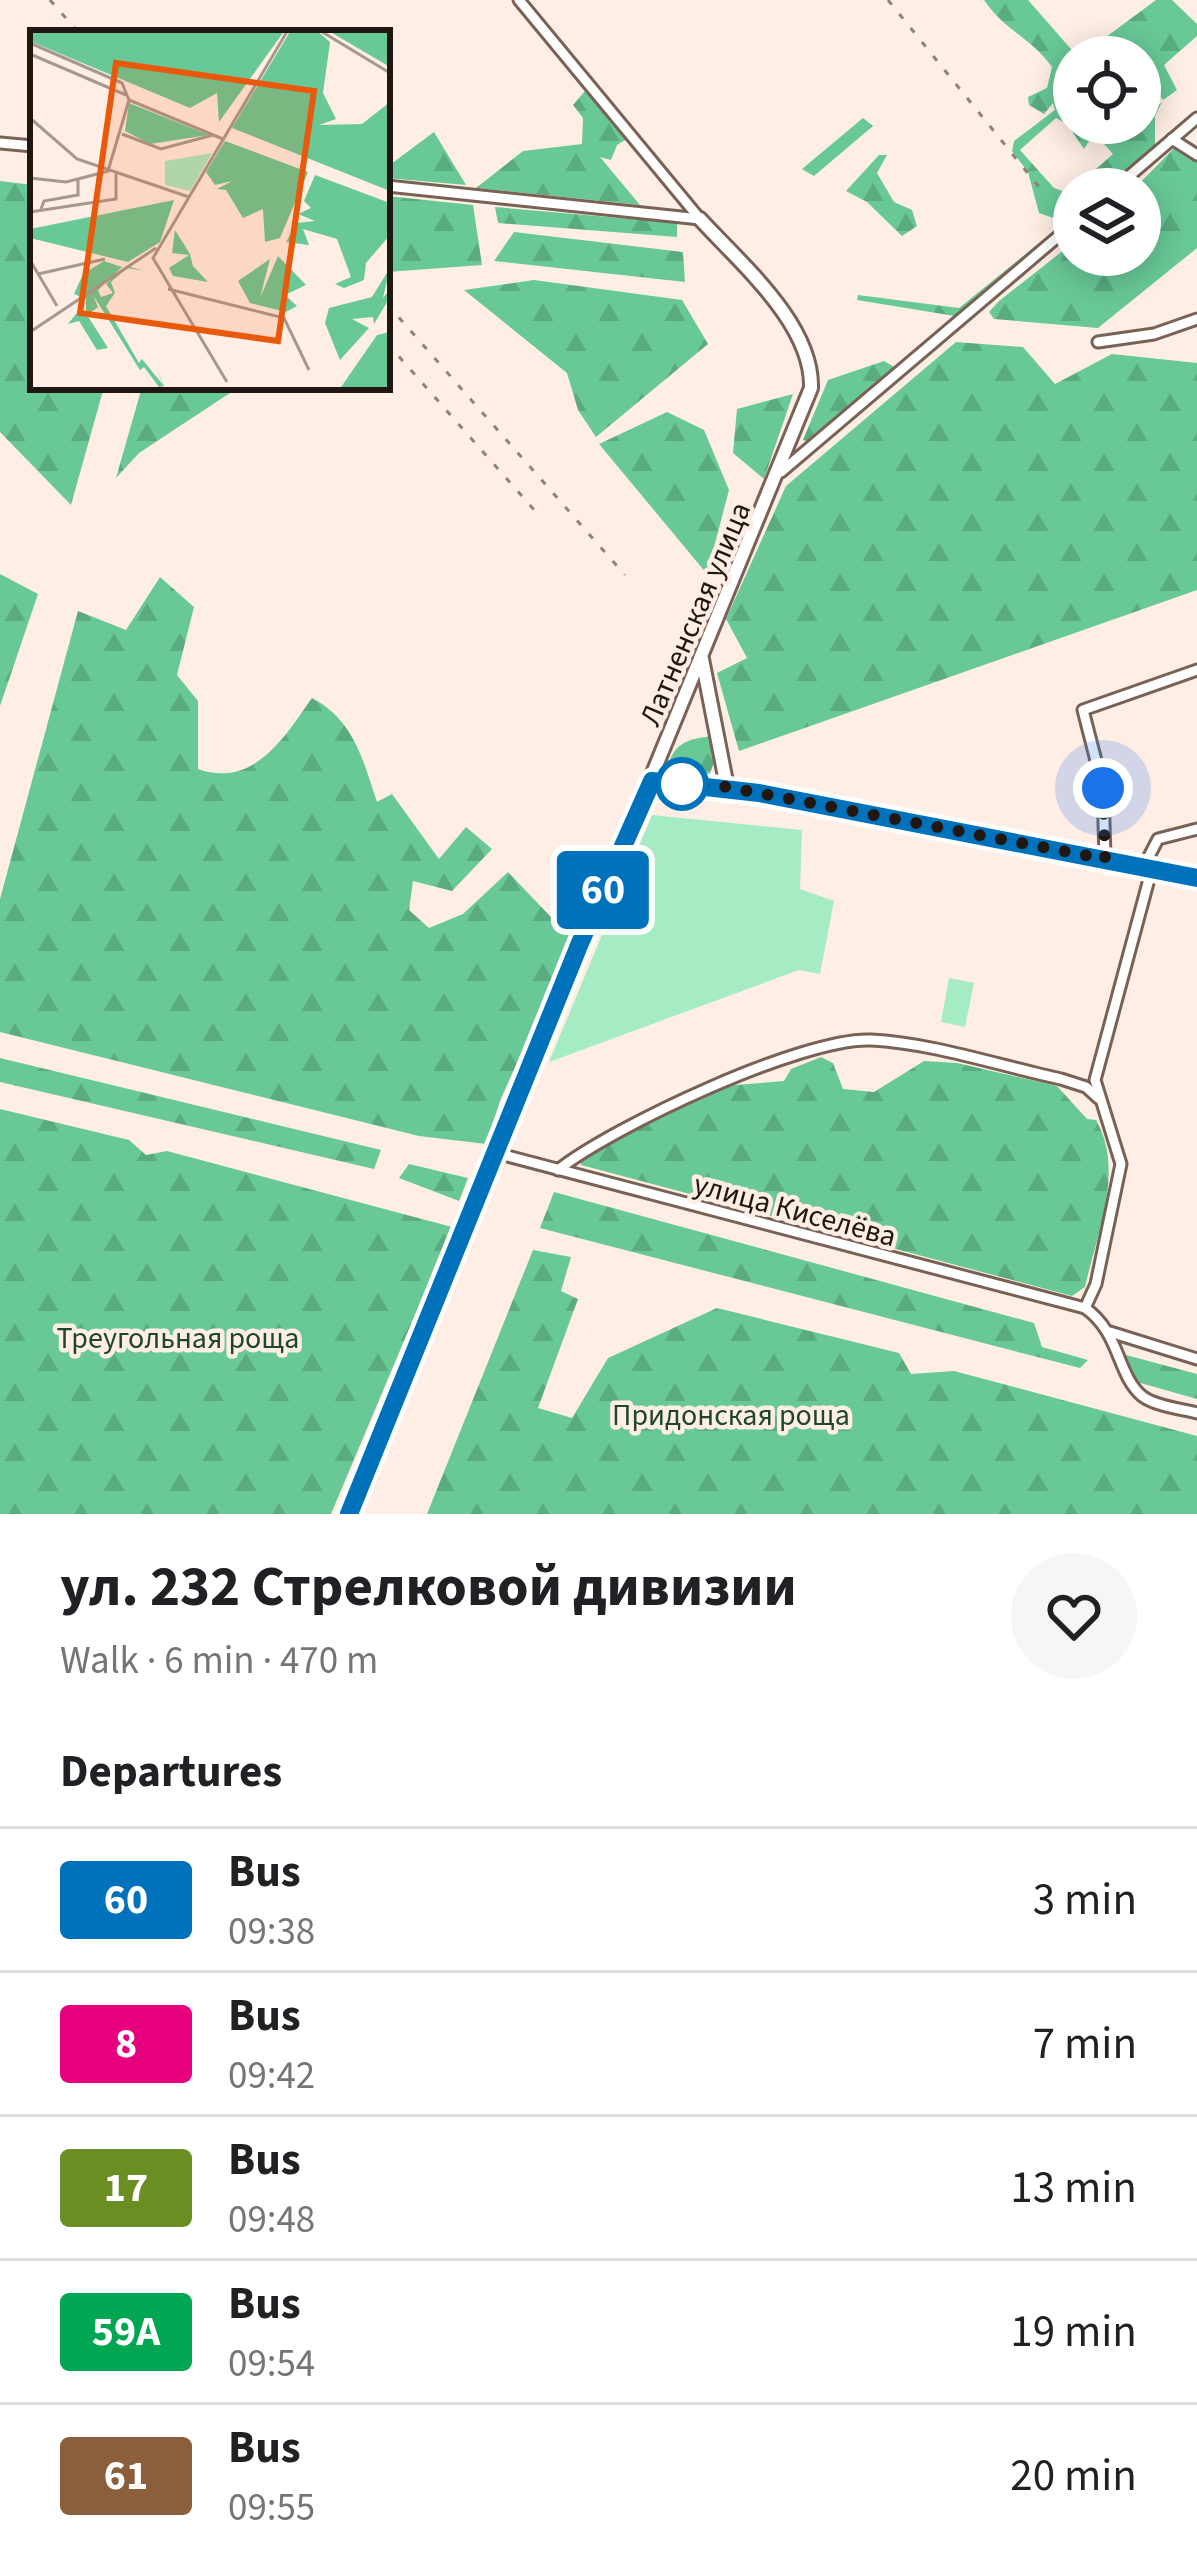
<!DOCTYPE html>
<html lang="en">
<head>
<meta charset="utf-8">
<style>
	:root { --surface:#fff; --page:#f6f6f6; --text:#202124; --muted:#757577; --line:#e0e0e0 }
	body { margin:0; font-family:"Source Sans 3",sans-serif; background:var(--page); color:var(--text); height:100vh; display:flex; flex-direction:column; font-size:45px; white-space:nowrap }
	* { box-sizing:border-box; margin:0 }
	p { font-size:39px; color:var(--muted) }
	.icon { flex:none; width:66px; height:66px; fill:none; stroke:currentColor; stroke-width:2; stroke-linecap:round; stroke-linejoin:round }
	.map { position:relative; height:1514px; overflow:hidden }
	.sheet { display:flex; flex-direction:column; background:var(--surface); flex:1 }
	.sheet>* { flex:none }
	.badge { padding:0 24px; border-radius:9px; font-size:42px; line-height:78px }
	.tools { position:absolute; left:1053px; top:36px; display:grid; gap:24px }
	.tools a { display:grid; place-items:center; width:108px; height:108px; border-radius:50%; background:var(--surface); box-shadow:0 6px 30px #0003; font-size:60px }
	.you { position:absolute; width:60px; height:60px; margin:-30px; border:9px solid #fff; border-radius:50%; background:#1a73e8; box-shadow:0 0 0 18px #1a73e833 }
	.map>.badge { position:absolute; translate:-50% -50%; box-shadow:0 0 0 6px #fff }
	h2 { padding:0 60px; font-size:45px; line-height:108px }
	.round { display:grid; place-items:center; flex:none; width:126px; height:126px; border-radius:63px; background:var(--page) }
	.head { display:flex; align-items:center; justify-content:space-between; height:204px; padding:0 60px }
	h1 { font-size:57px; font-weight:700; line-height:90px }
	ul { padding:0; list-style:none }
	li { display:flex; align-items:center; gap:36px; height:144px; padding:0 60px; border-top:3px solid var(--line) }
	li div { flex:1 }
	li b { display:block; font-size:45px }
	li em { font-style:normal }
	li .badge { min-width:132px; font-weight:700; text-align:center }
	.map>svg:first-child { display:block }
	.forest { fill:url(#forest-firs) }
	.park { fill:#a5ecc4 }
	.lines { fill:none; stroke-linecap:round; stroke-linejoin:round }
	.street-casing { stroke:#796155; stroke-width:15 }
	.secondary-casing { stroke:#796155; stroke-width:18 }
	.street { stroke:#fff; stroke-width:9 }
	.secondary { stroke:#fff; stroke-width:12 }
	.rail { stroke:#8f827b; stroke-width:3; stroke-dasharray:6 12; stroke-linecap:butt }
	.line-casing { stroke:#fff; stroke-width:27 }
	.line { stroke:#0072bc; stroke-width:18 }
	.walk { stroke:#211712; stroke-width:12; stroke-dasharray:0 21.6 }
	.stop-dot { fill:#fff; stroke:#0072bc; stroke-width:6 }
	.labels { text-anchor:middle; stroke-width:9; stroke-linejoin:round; paint-order:stroke }
	.street-label { font-size:30px; fill:#211712; stroke:#ffeee5 }
	.park-label { font-size:30px; fill:#1d4530; stroke:#ffeee5 }
	.inset-road { fill:none; stroke:#a69891; stroke-width:3 }
	.view { fill:#e8590c; fill-opacity:0.15; stroke:#e8590c; stroke-width:6 }
	.inset-edge { fill:none; stroke:#211712; stroke-width:6 }
</style>
</head>
<body>
<div class="map">
<svg width="1197" height="1514" viewBox="0 0 1197 1514">
	<defs>
		<pattern id="forest-firs" width="22" height="20" patternUnits="userSpaceOnUse" patternTransform="scale(3)"><rect width="22" height="20" fill="#68c896"/><path d="M5 1l3.5 6h-7zM16 11l3.5 6h-7z" fill="#5aab80"/></pattern>
	</defs>
	<rect width="100%" height="100%" fill="#ffeee5"/>
	<g class="forest">
		<path d="M 984,0 L 1028,0 L 1078,57 L 1074,118 L 1069,118 L 1091,138 L 1084,149 L 1067,124 L 1056,118 L 1020,150 L 1054,188 L 1068,193 L 1073,209 L 1065,220 L 1074,214 L 1074,221 L 961,317 L 857,300 L 858,295 L 959,308 L 1065,222 L 1039,213 L 1028,172 L 1012,151 L 1014,141 L 1055,110 L 1053,103 L 1044,114 L 1029,105 L 1028,97 L 1047,88 L 1052,67 C 1029,36 1006,32 984,0 Z"/>
		<polygon points="1156,0 1172,0 1197,24 1197,36 1164,65 1177,90 1163,100 1140,71 1140,57 1100,49 1106,37"/>
		<polygon points="585,91 630,137 617,145 611,160 600,157 640,205 476,188 523,151 582,144 583,118 573,105"/>
		<polygon points="1162,102 1155,116 1155,149 1113,189 1101,189 1104,182 1095,170 1113,154 1098,137 1107,130 1105,123 1140,123"/>
		<polygon points="863,118 873,126 814,176 802,169"/>
		<polygon points="434,132 466,185 387,178 387,167"/>
		<polygon points="1174,148 1197,161 1197,248 1098,328 994,319 989,312 999,301 1074,242 1074,255 1140,255 1140,189 1134,189"/>
		<polygon points="879,155 887,155 877,173 894,202 912,210 917,226 902,236 867,202 846,191"/>
		<polygon points="0,181 33,185 33,387 104,387 71,505 0,432"/>
		<polygon points="387,196 473,205 482,265 387,272"/>
		<polygon points="495,207 677,223 677,237 498,223"/>
		<polygon points="514,232 683,252 685,282 494,261"/>
		<polygon points="534,280 682,300 708,344 596,437 578,410 567,373 464,290"/>
		<polygon points="956,342 1023,347 1055,384 1112,354 1197,363 1197,590 739,751 717,673 747,658 726,619 786,486"/>
		<polygon points="884,361 896,368 813,443 803,440 828,380"/>
		<polygon points="142,387 239,387 139,453 116,478"/>
		<polygon points="793,394 764,479 733,453 737,409"/>
		<polygon points="667,412 704,430 729,490 707,574 599,444"/>
		<polygon points="0,574 38,594 0,706"/>
		<path d="M 160,577 L 194,607 L 177,675 L 198,701 L 198,769 C 254,789 285,736 312,698 C 354,720 363,760 377,802 L 392,794 L 439,859 L 466,827 L 492,849 L 452,891 L 413,881 L 409,910 L 429,928 L 463,914 L 508,872 L 572,939 L 500,1101 L 486,1144 L 419,1136 L 0,1032 L 0,899 L 78,611 L 126,630 Z"/>
		<path d="M 712,736 L 715,760 L 709,776 L 668,765 C 675,742 689,739 712,736 Z"/>
		<path d="M 821,1057 L 833,1063 L 843,1089 L 874,1092 L 924,1061 L 957,1063 L 1057,1086 L 1087,1119 L 1096,1120 C 1125,1171 1097,1233 1085,1287 L 1072,1296 L 581,1165 L 581,1156 L 723,1086 L 784,1081 L 791,1069 Z"/>
		<polygon points="0,1058 381,1150 374,1169 0,1082"/>
		<polygon points="0,1109 129,1140 146,1155 167,1151 452,1227 331,1514 0,1514"/>
		<polygon points="409,1164 468,1178 459,1201 399,1178"/>
		<polygon points="554,1192 1034,1323 1042,1347 1088,1360 1080,1368 540,1228"/>
		<polygon points="533,1250 571,1257 561,1291 578,1299 538,1408 572,1418 608,1358 717,1308 899,1353 911,1374 954,1371 1197,1436 1197,1514 427,1514"/>
		<polygon points="1126,1355 1197,1374 1197,1399 1137,1382"/>
	</g>
	<g class="park">
		<polygon points="652,815 802,830 800,889 834,901 820,974 799,970 549,1062"/>
		<polygon points="949,978 974,983 965,1027 941,1022"/>
	</g>
	<g class="lines">
		<defs>
			<g id="street">
				<polyline points="519,0 700,219"/>
				<polyline points="1172,139 1197,155"/>
				<polyline points="0,143 33,146"/>
				<polyline points="387,186 700,219"/>
				<polyline points="1114,189 1197,118"/>
				<polyline points="1098,342 1154,334 1197,319"/>
				<polyline points="781,472 1074,223"/>
				<polyline points="1105,858 1103,788 1083,710 1197,670"/>
				<polyline points="1144,866 1158,839 1197,829"/>
				<path d="M 496,1153 L 1085,1308 C 1120,1332 1117,1375 1142,1396 C 1155,1406 1181,1409 1197,1413"/>
				<path d="M 558,1170 C 612,1127 803,1037 871,1040 C 933,1043 1000,1066 1061,1079 L 1086,1087 L 1098,1098"/>
				<polyline points="1085,1308 1096,1284 1121,1164 1095,1080 1152,868"/>
				<polyline points="1110,1332 1197,1359"/>
			</g>
			<g id="secondary">
				<polyline points="702,659 727,787"/>
				<polyline points="652,781 727,787 1197,878"/>
				<path d="M 349,1514 L 811,388 C 813,324 740,263 700,219"/>
			</g>
		</defs>
		<use href="#street" class="street-casing"/>
		<use href="#secondary" class="secondary-casing"/>
		<use href="#street" class="street"/>
		<use href="#secondary" class="secondary"/>
		<g class="rail">
			<polyline points="50,0 79,33"/>
			<polyline points="888,0 1039,187"/>
			<polyline points="387,304 625,575"/>
			<polyline points="387,343 536,512"/>
		</g>
	</g>
	<g class="lines">
		<defs>
			<polyline id="line" points="349,1514 580,943 652,781 759,793 1197,878"/>
		</defs>
		<use href="#line" class="line-casing"/>
		<use href="#line" class="line"/>
		<polyline class="walk" points="682,784 727,787 1105,859 1103,788"/>
	</g>
	<circle class="stop-dot" cx="682" cy="784" r="24"/>
	<g class="labels">
		<g class="street-label">
			<text transform="translate(695 614) rotate(-67)" y="10">Латненская улица</text>
			<text transform="translate(795 1210) rotate(15)" y="10">улица Киселёва</text>
		</g>
		<g class="park-label">
			<text x="178" y="1348">Треугольная роща</text>
			<text x="731" y="1425">Придонская роща</text>
		</g>
	</g>
	<g transform="translate(30 30)">
		<rect width="360" height="360" fill="#ffeee5"/>
		<path d="M 0,0 L 255,0 L 189,92 L 187,63 L 160,78 L 0,11 ZM 261,0 L 286,0 L 300,12 L 293,63 L 306,89 L 289,95 L 332,94 L 360,72 L 360,161 L 202,98 ZM 297,0 L 360,0 L 360,37 ZM 99,73 L 179,105 L 120,114 L 95,101 ZM 195,111 L 278,142 L 250,208 L 235,212 L 233,179 L 213,188 L 196,160 L 187,159 L 202,151 L 185,155 L 176,142 ZM 285,145 L 360,173 L 360,205 L 336,233 L 334,250 L 314,258 L 305,254 L 321,247 L 307,209 L 273,199 L 279,215 L 256,212 L 266,193 L 285,191 L 268,184 L 281,178 L 274,171 ZM 144,170 L 130,212 L 98,232 L 0,208 L 0,199 ZM 145,200 L 160,224 L 163,236 L 178,252 L 143,246 L 139,238 L 159,225 L 142,223 ZM 248,226 L 276,255 L 255,265 L 267,276 L 256,282 L 220,273 L 208,251 L 240,229 L 230,268 ZM 74,231 L 92,237 L 68,260 L 71,267 L 83,263 L 76,254 L 97,236 L 114,241 L 97,238 L 81,252 L 85,263 L 76,276 L 109,333 L 112,329 L 133,355 L 126,337 L 134,356 L 129,357 L 114,337 L 110,340 L 63,265 L 68,277 L 57,285 L 78,318 L 67,320 L 49,291 L 38,294 L 46,284 L 56,287 L 56,269 L 44,264 L 53,244 ZM 360,238 L 353,268 L 360,259 L 360,267 L 344,294 L 343,287 L 322,289 L 339,298 L 310,330 L 295,293 L 299,278 L 342,267 ZM 360,302 L 360,360 L 309,360 L 347,305 Z" fill="#68c896"/>
		<path d="M 182,123 L 160,161 L 135,155 L 135,131 Z" fill="#a5ecc4"/>
		<path class="inset-road" d="M 289,0 L 360,43M 0,13 L 92,53 L 99,70 L 193,109M 0,24 L 96,65M 0,88 L 47,129 L 159,167M 92,104 L 131,119 L 183,105M 78,141 L 99,70M 0,148 L 36,152 L 79,141M 11,179 L 14,171 L 48,165 L 48,149M 0,182 L 86,169 L 86,143M 0,230 L 27,276M 8,244 L 75,229M 138,259 L 254,288 L 279,340M 0,302 L 126,218M 197,352 L 123,228 L 258,0"/>
		<path class="view" d="M 86,33 L 284,61 L 248,311 L 50,283 Z"/>
		<rect width="360" height="360" class="inset-edge"/>
	</g>
</svg>
<div class="tools">
<a><svg class="icon" aria-label="locate" viewBox="0 0 24 24"><circle cx="12" cy="12" r="6"/><path d="M12 2v4M12 18v4M2 12h4M18 12h4"/></svg></a>
<a><svg class="icon" aria-label="layers" viewBox="0 0 24 24"><path d="M12 4l9 5-9 5-9-5zM3 14l9 5 9-5"/></svg></a>
</div>
<div class="you" style="left:1103px;top:788px"></div>
<b class="badge" style="left:603px;top:890px;background:#0072bc;color:#fff">60</b>
</div>
<section class="sheet">
<div class="head"><div><h1>ул. 232 Стрелковой дивизии</h1><p>Walk · 6 min · 470 m</p></div><a class="round"><svg class="icon" aria-label="heart" viewBox="0 0 24 24"><path d="M12 20l-8-8c-3-5 5-10 8-4 3-6 11-1 8 4z"/></svg></a></div>
<h2>Departures</h2>
<ul>
<li><span class="badge" style="background:#0072bc;color:#fff">60</span><div><b>Bus</b><p>09:38</p></div><em>3 min</em></li>
<li><span class="badge" style="background:#e6007e;color:#fff">8</span><div><b>Bus</b><p>09:42</p></div><em>7 min</em></li>
<li><span class="badge" style="background:#6b8e23;color:#fff">17</span><div><b>Bus</b><p>09:48</p></div><em>13 min</em></li>
<li><span class="badge" style="background:#00a651;color:#fff">59А</span><div><b>Bus</b><p>09:54</p></div><em>19 min</em></li>
<li><span class="badge" style="background:#8b5e3c;color:#fff">61</span><div><b>Bus</b><p>09:55</p></div><em>20 min</em></li>
</ul>
</section>
</body>
</html>
